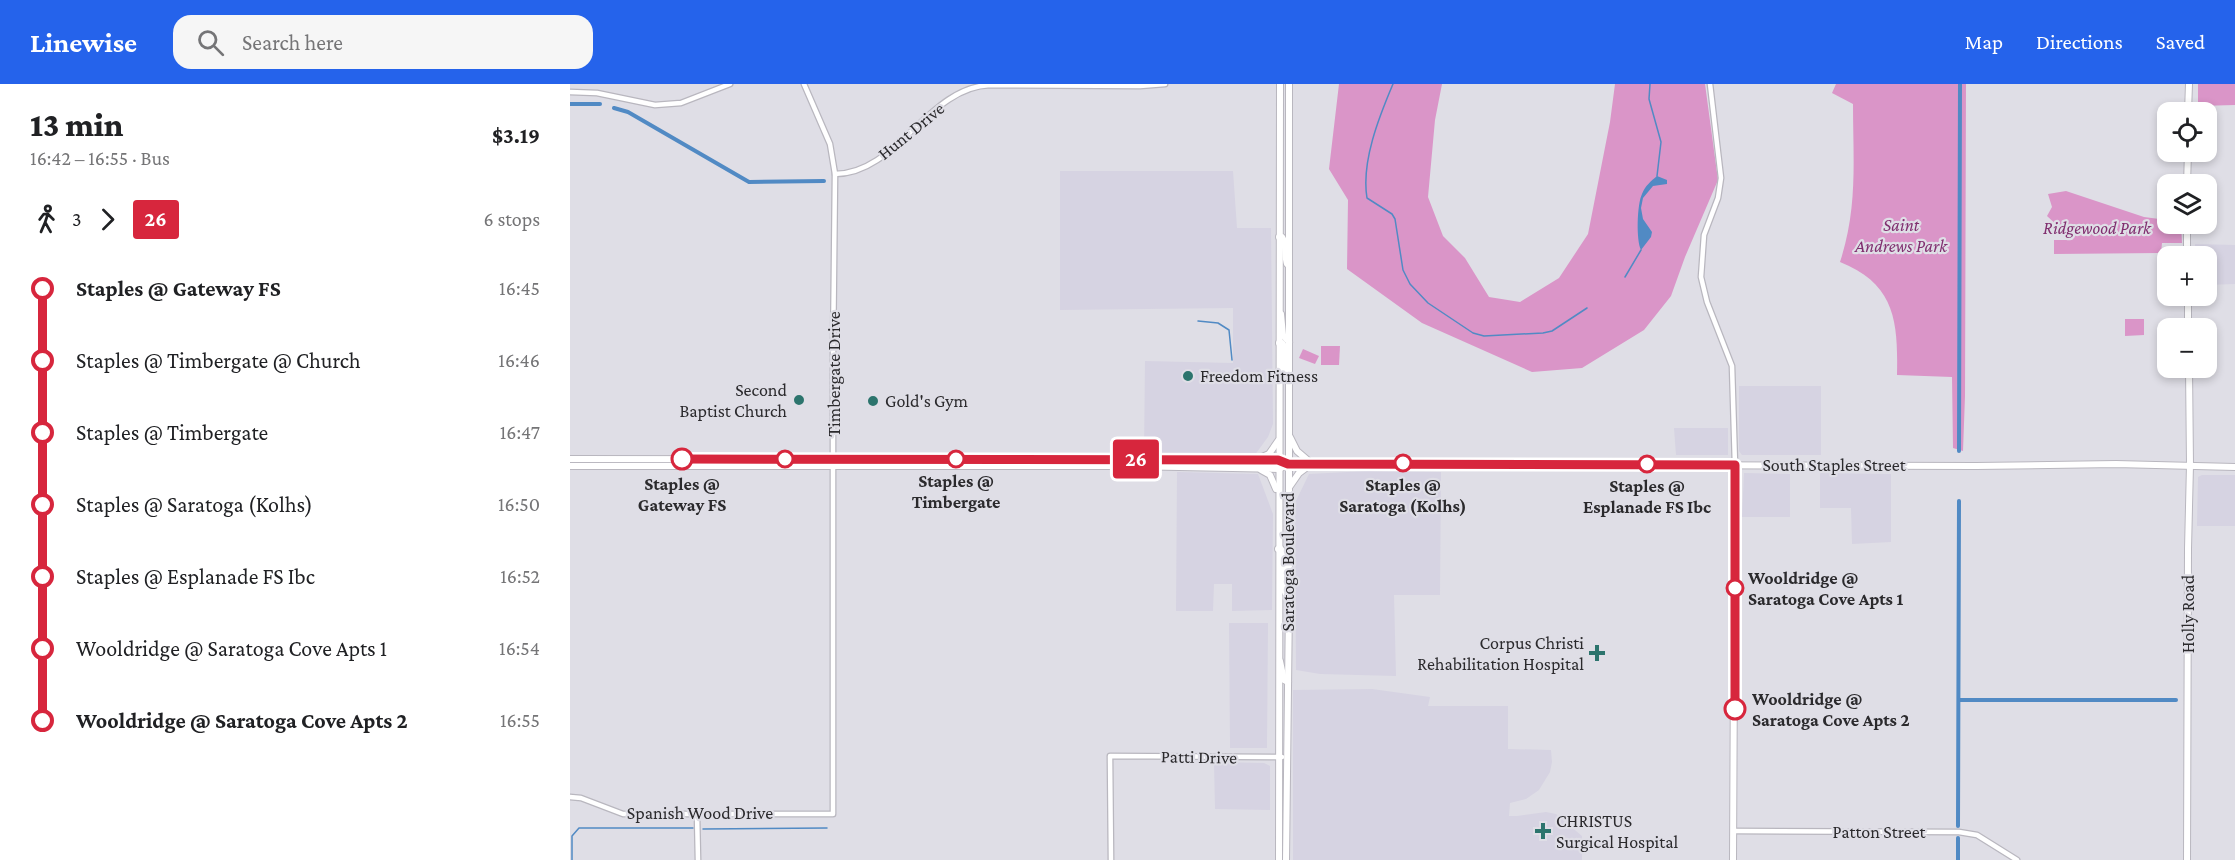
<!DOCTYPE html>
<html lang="en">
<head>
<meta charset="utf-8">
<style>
	:root { --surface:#fff; --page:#f6f6f6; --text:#202124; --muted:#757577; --accent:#2563eb }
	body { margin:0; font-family:"Crimson Pro",serif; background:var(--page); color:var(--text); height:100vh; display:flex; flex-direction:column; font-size:22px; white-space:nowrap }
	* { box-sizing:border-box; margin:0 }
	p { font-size:20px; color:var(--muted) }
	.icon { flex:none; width:33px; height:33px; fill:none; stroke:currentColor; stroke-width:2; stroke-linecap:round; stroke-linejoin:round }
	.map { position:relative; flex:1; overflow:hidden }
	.sheet { display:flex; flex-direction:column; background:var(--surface); width:570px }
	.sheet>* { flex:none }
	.badge { padding:0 12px; border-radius:4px; font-size:21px; line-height:39px }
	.fabs { position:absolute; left:1587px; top:18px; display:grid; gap:12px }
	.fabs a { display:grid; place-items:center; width:60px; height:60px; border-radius:12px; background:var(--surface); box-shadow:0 3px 9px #0003; font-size:30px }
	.map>.badge { position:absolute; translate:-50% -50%; box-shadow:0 0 0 3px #fff }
	.legs { display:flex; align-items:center; gap:9px; height:66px; padding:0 30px; font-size:20px }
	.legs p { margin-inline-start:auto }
	.overview { display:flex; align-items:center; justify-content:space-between; height:102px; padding:0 30px }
	h1 { font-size:33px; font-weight:800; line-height:45px }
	ul { padding:0 30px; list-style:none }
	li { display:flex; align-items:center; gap:21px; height:72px; font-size:22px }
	li i { display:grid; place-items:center; width:9px; height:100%; margin:0 8px; background:currentColor }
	li i::after { content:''; width:15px; height:15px; margin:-8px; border:4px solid; border-radius:50%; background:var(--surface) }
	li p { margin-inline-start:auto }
	li:first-child i { background:linear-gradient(#0000 50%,currentColor 0) }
	li:last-child i { background:linear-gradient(currentColor 50%,#0000 0) }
	header { display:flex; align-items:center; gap:36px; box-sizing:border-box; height:84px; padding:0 30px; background:var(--accent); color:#fff }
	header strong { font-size:28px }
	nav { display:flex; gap:33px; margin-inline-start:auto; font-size:21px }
	.search { width:420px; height:54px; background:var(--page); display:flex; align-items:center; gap:15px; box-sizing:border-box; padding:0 21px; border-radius:18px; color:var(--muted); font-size:22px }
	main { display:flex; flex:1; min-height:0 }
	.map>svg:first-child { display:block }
	.built { fill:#d6d3e2 }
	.green { fill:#da95c8 }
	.water { fill:#518ac4 }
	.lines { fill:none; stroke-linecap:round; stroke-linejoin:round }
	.stream { stroke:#518ac4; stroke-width:1.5 }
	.canal { stroke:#518ac4; stroke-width:4 }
	.minor-casing { stroke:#b9b7bf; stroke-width:7 }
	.major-casing { stroke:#b9b7bf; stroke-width:8 }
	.minor { stroke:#fff; stroke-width:4.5 }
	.major { stroke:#fff; stroke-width:6 }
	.line-1-casing { stroke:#fff; stroke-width:14 }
	.line-1 { stroke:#d7263d; stroke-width:9 }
	.poi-dot { fill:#2c746d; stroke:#dfdee6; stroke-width:2 }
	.stop-1-dot { fill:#fff; stroke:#d7263d; stroke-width:3 }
	.labels { text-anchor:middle; stroke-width:4.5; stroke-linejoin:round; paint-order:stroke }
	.street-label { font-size:18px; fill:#2b2a2d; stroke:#dfdee6 }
	.park-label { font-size:18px; font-style:italic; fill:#802e6f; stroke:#dfdee6 }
	.poi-label { font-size:18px; fill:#2b2a2d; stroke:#dfdee6; text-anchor:start }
	.stop-label { font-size:18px; font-weight:bold; fill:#2b2a2d; stroke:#dfdee6 }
</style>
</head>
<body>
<header>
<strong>Linewise</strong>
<div class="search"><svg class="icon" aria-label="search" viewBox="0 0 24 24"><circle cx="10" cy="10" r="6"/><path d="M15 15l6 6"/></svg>Search here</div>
<nav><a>Map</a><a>Directions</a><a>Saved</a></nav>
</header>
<main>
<section class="sheet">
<div class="overview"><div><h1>13 min</h1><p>16:42 – 16:55 · Bus</p></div><b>$3.19</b></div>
<div class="legs"><svg class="icon" aria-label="walk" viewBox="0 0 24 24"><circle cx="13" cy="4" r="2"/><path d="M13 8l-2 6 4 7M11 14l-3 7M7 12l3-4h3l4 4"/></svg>3<svg class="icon" aria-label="forward" viewBox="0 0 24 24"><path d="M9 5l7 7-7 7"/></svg><b class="badge" style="background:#d7263d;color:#fff">26</b><p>6 stops</p></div>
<ul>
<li><i style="color:#d7263d"></i><b>Staples @ Gateway FS</b><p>16:45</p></li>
<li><i style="color:#d7263d"></i><span>Staples @ Timbergate @ Church</span><p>16:46</p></li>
<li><i style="color:#d7263d"></i><span>Staples @ Timbergate</span><p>16:47</p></li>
<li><i style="color:#d7263d"></i><span>Staples @ Saratoga (Kolhs)</span><p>16:50</p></li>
<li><i style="color:#d7263d"></i><span>Staples @ Esplanade FS Ibc</span><p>16:52</p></li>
<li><i style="color:#d7263d"></i><span>Wooldridge @ Saratoga Cove Apts 1</span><p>16:54</p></li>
<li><i style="color:#d7263d"></i><b>Wooldridge @ Saratoga Cove Apts 2</b><p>16:55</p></li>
</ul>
</section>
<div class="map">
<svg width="1665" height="776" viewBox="0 0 1665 776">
	<rect width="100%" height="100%" fill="#dfdee6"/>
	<g class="built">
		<polygon points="490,87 663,87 667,144 701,144 703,340 698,353 684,372 574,369 575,277 663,279 663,224 490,226"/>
		<polygon points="1625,160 1665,161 1665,200 1637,201 1636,172 1625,172"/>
		<polygon points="1169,302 1251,302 1251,371 1172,371 1169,367"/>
		<polygon points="1104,344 1158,344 1158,371 1106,371"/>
		<polygon points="797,387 871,388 870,511 824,511 826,592 750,590 726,586 725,419 739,390"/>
		<polygon points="607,388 688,390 703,430 702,526 662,527 662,500 644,500 643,527 606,527"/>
		<polygon points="1174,389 1220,390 1220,433 1172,433"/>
		<polygon points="1250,389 1321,390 1321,458 1282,460 1281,424 1250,424"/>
		<polygon points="1632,391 1665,391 1665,442 1627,442 1628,393"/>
		<polygon points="659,539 698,539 697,664 660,664"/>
		<polygon points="802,605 860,613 858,622 938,622 938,665 981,666 982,678 980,688 969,706 956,715 940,719 939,732 947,732 976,728 986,730 1012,752 1012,776 723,776 723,606"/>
		<polygon points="644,678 694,679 700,682 700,726 645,725"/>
	</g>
	<g class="green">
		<polygon points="769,0 872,0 865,36 858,113 873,152 895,174 919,213 950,218 989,194 1018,150 1040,38 1045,0 1135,0 1148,96 1115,173 1101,212 1074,246 1012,284 962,288 852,239 777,185 778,116 759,85"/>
		<path d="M 1266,0 L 1396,0 L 1395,312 L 1393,367 L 1383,364 L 1382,293 L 1327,291 C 1328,239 1326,200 1270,178 C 1288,123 1283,77 1283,20 L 1262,9 Z"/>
		<polygon points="1628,0 1665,0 1665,21 1628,22"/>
		<polygon points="1496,107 1574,133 1597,136 1598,140 1611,140 1612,159 1592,159 1591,169 1484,170 1484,156 1503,156 1477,132 1482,123 1478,110"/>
		<polygon points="1555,235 1574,235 1574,251 1555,252"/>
		<polygon points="751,262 770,262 769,281 751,281"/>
		<polygon points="733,265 749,272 745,280 729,274"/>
	</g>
	<path class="water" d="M 1087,92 L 1097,96 L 1097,100 L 1083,102 L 1073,114 L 1071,124 L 1073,135 L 1082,148 L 1081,153 L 1071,166 C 1066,156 1067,120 1072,110 C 1075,102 1081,97 1087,92 Z"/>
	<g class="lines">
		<g class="stream">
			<path d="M 823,0 C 809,33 791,78 797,114 L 822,130 L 825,135 L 833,186 L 840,200 L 858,219 L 903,249 L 914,252 L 973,249 L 982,247 L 1017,224"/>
			<polyline points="1080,0 1079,15 1091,58 1087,92"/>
			<polyline points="1055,193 1071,166"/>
			<polyline points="628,237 648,239 659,246 662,276"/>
			<polyline points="133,745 257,744"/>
			<polyline points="2,776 2,752 9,744 123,744"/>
		</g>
		<g class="canal">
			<polyline points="0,20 30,20"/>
			<polyline points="44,24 58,28 179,98 254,97"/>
			<polyline points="1389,367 1390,0"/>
			<polyline points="1389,616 1606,616"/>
			<polyline points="1388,742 1389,417"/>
			<polyline points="1388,776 1388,754"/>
		</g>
		<defs>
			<g id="minor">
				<polyline points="1140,0 1151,94 1148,114 1134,151 1131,193 1137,218 1162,282 1165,381"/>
				<polyline points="0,8 27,9 85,21 111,19 160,0"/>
				<path d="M 265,90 C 327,90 358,3 420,1 L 570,2 L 595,0"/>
				<polyline points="0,713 11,714 53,730 263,730 263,272 265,90 260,60 234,0"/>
				<polyline points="127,730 128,776"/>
				<polyline points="1164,747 1389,748 1407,751 1447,776"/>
				<polyline points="541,776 540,672 712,673"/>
			</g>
			<g id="major">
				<polyline points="1618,28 1619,0"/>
				<polyline points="1617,100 1618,68"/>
				<polyline points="1617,140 1617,172"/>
				<path d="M 709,153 L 712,153 C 717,160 714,171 717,180"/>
				<polyline points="1618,212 1618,244"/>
				<polyline points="711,230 713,251 719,258"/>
				<polyline points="709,259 712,259 714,262 714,286 717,295"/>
				<polyline points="720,353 727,367 741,379"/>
				<polyline points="690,374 699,370 708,357"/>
				<polyline points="0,375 703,376 719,380 1406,382 1546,380 1665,383"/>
				<polyline points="0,382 556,382 709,385 719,380"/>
				<polyline points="691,386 700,391 706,405"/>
				<polyline points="720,402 729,389 741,380"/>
				<polyline points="708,465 711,465 713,470 713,503 717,513"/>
				<polyline points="710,577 714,596 718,598"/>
				<polyline points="709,776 710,0"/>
				<polyline points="716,776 719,519 719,0"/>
				<polyline points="1163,776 1165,381"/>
				<polyline points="1617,776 1618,465 1620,381 1619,284"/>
			</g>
		</defs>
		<use href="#minor" class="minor-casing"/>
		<use href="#major" class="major-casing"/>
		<use href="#minor" class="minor"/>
		<use href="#major" class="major"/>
	</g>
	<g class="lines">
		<defs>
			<polyline id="line-1" points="112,375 708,376 718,380 1165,381 1165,625"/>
		</defs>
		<use href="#line-1" class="line-1-casing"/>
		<use href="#line-1" class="line-1"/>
	</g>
	<g class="poi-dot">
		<circle cx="618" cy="292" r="6"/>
		<circle cx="229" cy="316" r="6"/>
		<circle cx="303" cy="317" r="6"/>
		<path d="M1024 560h6v6h6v6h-6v6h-6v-6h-6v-6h6z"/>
		<path d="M970 738h6v6h6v6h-6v6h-6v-6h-6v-6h6z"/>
	</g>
	<g class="stop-1-dot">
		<circle cx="112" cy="375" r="10"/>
		<circle cx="215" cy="375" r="8"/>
		<circle cx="386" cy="375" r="8"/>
		<circle cx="833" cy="379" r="8"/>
		<circle cx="1077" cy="380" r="8"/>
		<circle cx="1165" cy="504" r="8"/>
		<circle cx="1165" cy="625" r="10"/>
	</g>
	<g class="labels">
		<g class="street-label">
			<text transform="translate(341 47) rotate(-39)" y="6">Hunt Drive</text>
			<text transform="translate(264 290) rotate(-90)" y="6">Timbergate Drive</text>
			<text x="1264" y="387">South Staples Street</text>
			<text transform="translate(718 478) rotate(-90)" y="6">Saratoga Boulevard</text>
			<text transform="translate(1618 530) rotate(-90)" y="6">Holly Road</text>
			<text transform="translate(629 673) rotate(1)" y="6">Patti Drive</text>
			<text x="130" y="735">Spanish Wood Drive</text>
			<text x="1309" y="754">Patton Street</text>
		</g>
		<g class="park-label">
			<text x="1331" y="147">Saint<tspan x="1331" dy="21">Andrews Park</tspan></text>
			<text x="1527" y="150">Ridgewood Park</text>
		</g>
		<g class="poi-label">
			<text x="630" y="298">Freedom Fitness</text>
			<text x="217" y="312" text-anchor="end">Second<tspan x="217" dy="21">Baptist Church</tspan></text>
			<text x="315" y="323">Gold's Gym</text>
			<text x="1014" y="565" text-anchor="end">Corpus Christi<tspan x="1014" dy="21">Rehabilitation Hospital</tspan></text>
			<text x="986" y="743">CHRISTUS<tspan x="986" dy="21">Surgical Hospital</tspan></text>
		</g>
		<g class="stop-label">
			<text x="386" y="403">Staples @<tspan x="386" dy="21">Timbergate</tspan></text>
			<text x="112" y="406">Staples @<tspan x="112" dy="21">Gateway FS</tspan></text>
			<text x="833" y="407">Staples @<tspan x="833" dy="21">Saratoga (Kolhs)</tspan></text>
			<text x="1077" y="408">Staples @<tspan x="1077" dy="21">Esplanade FS Ibc</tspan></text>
			<text x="1178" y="500" text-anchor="start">Wooldridge @<tspan x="1178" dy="21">Saratoga Cove Apts 1</tspan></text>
			<text x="1182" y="621" text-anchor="start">Wooldridge @<tspan x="1182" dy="21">Saratoga Cove Apts 2</tspan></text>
		</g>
	</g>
</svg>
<div class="fabs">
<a><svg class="icon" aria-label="locate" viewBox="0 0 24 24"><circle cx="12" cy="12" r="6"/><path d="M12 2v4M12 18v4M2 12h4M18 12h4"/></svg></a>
<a><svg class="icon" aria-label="layers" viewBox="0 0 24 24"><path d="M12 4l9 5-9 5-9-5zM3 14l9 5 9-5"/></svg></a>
<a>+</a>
<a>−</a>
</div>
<b class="badge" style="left:566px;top:375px;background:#d7263d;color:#fff">26</b>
</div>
</main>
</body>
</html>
